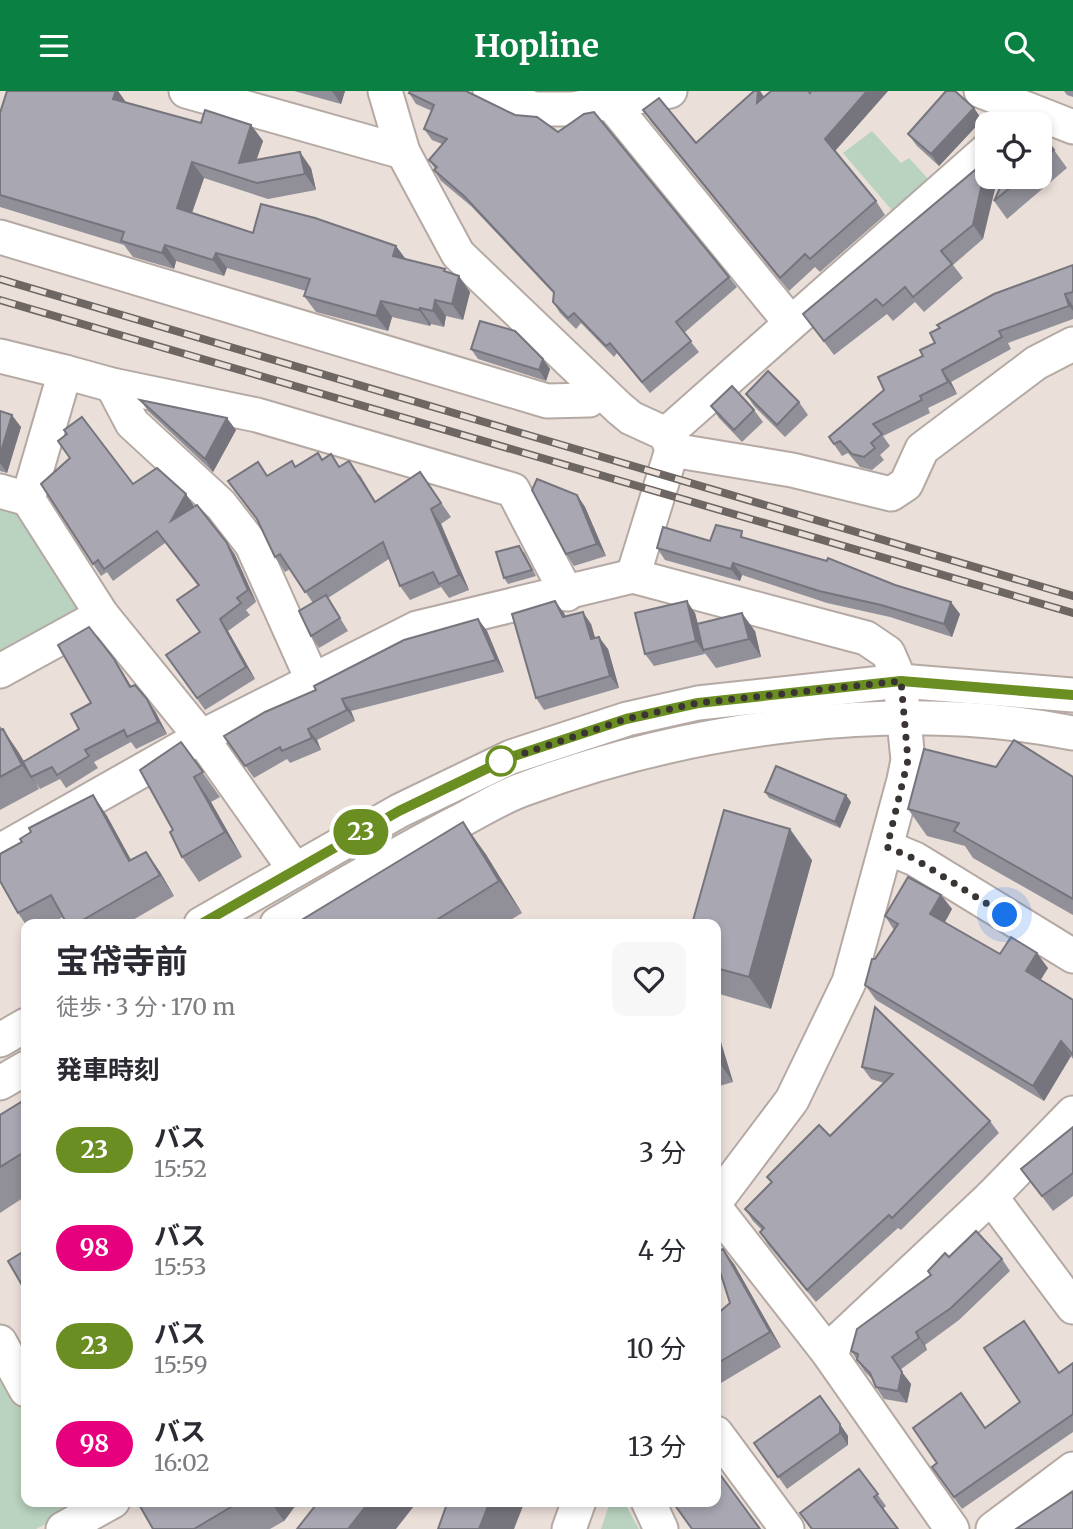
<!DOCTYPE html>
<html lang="ja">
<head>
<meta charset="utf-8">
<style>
	:root { --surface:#fff; --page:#f7f7f7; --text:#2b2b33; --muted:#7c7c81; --accent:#0b8043 }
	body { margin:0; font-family:Merriweather,"Noto Sans JP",serif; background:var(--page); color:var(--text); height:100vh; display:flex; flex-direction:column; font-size:26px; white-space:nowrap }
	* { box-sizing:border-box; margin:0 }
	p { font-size:23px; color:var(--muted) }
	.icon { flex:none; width:38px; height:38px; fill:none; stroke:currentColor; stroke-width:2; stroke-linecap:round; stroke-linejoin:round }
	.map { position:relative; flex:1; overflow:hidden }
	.sheet { position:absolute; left:21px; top:828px; width:700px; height:588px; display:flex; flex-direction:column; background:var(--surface); border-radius:14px; box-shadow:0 4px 10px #0003 }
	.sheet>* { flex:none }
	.badge { padding:0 14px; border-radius:23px; font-size:24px; line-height:46px }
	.fabs { position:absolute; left:975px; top:21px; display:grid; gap:14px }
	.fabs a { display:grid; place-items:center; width:77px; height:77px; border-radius:14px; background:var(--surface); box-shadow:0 4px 10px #0003; font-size:35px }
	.you { position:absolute; width:35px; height:35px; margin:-18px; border:5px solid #fff; border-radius:50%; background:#1a73e8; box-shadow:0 0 0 10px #1a73e833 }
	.map>.badge { position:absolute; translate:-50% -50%; box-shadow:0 0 0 4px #fff }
	h2 { padding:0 35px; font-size:26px; line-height:63px }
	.round { display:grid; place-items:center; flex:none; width:74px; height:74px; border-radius:14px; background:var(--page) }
	.overview { display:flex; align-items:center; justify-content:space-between; height:119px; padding:0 35px }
	h1 { font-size:33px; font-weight:700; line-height:52px }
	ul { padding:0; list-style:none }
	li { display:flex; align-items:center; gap:21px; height:98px; padding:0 35px }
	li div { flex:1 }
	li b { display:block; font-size:26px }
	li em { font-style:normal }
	li .badge { min-width:77px; font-weight:700; text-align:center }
	header { display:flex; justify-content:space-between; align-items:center; height:91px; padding:0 35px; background:var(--accent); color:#fff; font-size:32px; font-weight:700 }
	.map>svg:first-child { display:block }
	.green { fill:#b9d3c0 }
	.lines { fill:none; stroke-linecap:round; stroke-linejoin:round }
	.minor-casing { stroke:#b5a9a4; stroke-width:37 }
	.minor { stroke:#fff; stroke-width:33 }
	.rail-casing { stroke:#6d6663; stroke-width:8 }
	.rail { stroke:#ebdfd9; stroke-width:5; stroke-dasharray:16; stroke-linecap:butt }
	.wall { fill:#919099 }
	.shaded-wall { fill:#76757d }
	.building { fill:#a9a7b2; stroke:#76757d; stroke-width:2 }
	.line-casing { stroke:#fff; stroke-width:16 }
	.line { stroke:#6b8e23; stroke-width:10 }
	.walk { stroke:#3a3533; stroke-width:7; stroke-dasharray:0 12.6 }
	.stop-dot { fill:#fff; stroke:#6b8e23; stroke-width:3.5 }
</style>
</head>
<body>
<header><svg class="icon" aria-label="menu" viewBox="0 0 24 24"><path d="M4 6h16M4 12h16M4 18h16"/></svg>Hopline<svg class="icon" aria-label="search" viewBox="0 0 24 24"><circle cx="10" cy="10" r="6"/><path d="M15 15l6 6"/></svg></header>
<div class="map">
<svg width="1073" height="1438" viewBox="0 0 1073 1438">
	<rect width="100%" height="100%" fill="#ebdfd9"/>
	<g class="green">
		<polygon points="872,40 901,72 909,67 931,91 896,124 843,62"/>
		<polygon points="0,411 22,417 86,519 0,565"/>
		<polygon points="0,1277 26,1326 26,1410 71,1411 75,1418 36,1438 0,1438"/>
		<polygon points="610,1411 624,1411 639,1438 601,1438"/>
	</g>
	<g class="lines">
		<defs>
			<g id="minor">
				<polyline points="186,0 403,61"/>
				<polyline points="385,0 403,61 458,163 619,317 631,327 666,343 672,359 633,485 866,547 888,562 900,590 908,669 904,689 849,891 792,1009 716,1110"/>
				<polyline points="490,0 534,18 573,18 670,0"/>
				<polyline points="981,0 1073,36"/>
				<polyline points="611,12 790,231"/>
				<polyline points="0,146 547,310 589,309 600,299"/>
				<polyline points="0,265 65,281 28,408 102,524 201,646 295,779"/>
				<polyline points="65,281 112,294 257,324 513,399 567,503"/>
				<polyline points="112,294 132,332 221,414 252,454 312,588"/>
				<polyline points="666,343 987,59"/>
				<polyline points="672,359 792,379 891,403 906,393 922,358 1036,272 1073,253"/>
				<polyline points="0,400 28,408"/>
				<polyline points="0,580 102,524"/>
				<polyline points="886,756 915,768 1073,865"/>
				<polyline points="0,760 201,646 417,537 633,485"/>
				<polyline points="201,833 399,720 511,666 627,628 698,612 900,590 1073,604"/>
				<path d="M 277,833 C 337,798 396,763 458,731 C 479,720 501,706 524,698 C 691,636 898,607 1073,642"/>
				<polyline points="0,949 26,934"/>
				<polyline points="0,992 26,977"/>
				<polyline points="991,1106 1073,1216"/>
				<polyline points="716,1118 827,1260 952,1438"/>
				<polyline points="0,1251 26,1299"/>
				<polyline points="827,1260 991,1106 1073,1022"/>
				<polyline points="716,1342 787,1438"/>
				<polyline points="648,1410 661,1438"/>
				<polyline points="63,1438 113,1410"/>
				<polyline points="569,1438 579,1410"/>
				<polyline points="993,1438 1073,1378"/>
			</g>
		</defs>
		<use href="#minor" class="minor-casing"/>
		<use href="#minor" class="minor"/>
		<defs>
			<g id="rail">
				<polyline points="0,188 1073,505"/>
				<polyline points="0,209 1073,522"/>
			</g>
		</defs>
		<use href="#rail" class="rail-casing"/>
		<use href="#rail" class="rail"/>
	</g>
	<g class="wall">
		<polygon points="7,0 118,0 126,12 201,32 251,34 263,50 256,69 311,77 316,99 268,108 204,87 192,122 253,142 396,155 405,168 448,181 470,201 463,229 446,225 444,236 431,233 430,235 392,226 388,240 316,221 304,205 306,200 227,177 224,185 176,170 174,178 133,166 124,154 0,116 0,22"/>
		<polygon points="294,0 345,0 341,13"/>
		<polygon points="410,0 729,186 737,196 684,242 699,261 650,302 617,262 614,266 581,232 576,238 560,222 553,211 554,203 471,115 441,90 434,79 435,78 429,69 442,53 432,49 424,38 432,20 416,13 409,2"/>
		<polygon points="760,0 764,6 810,2 811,0 888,0 835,60 876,110 885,124 820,181 815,176 789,200 652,32 643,19 696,52"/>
		<polygon points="1064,0 1073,0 1073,6 1067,4"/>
		<polygon points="974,17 982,29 939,75 917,55 908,43"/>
		<polygon points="1040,42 1054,59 1067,77 1007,128 994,110 1005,86 1040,86"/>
		<polygon points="987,69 983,148 953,174 963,187 924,221 915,211 893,230 887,223 834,264 803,223"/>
		<polygon points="1073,174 1073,228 1008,252 1011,258 951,291 957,303 928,317 930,322 883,345 890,355 880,364 884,369 872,379 860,376 848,362 842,365 829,346 923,265 935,252"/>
		<polygon points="471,258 543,268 550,278 546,290 478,268"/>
		<polygon points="746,303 799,311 808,324 785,346 754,315"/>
		<polygon points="140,309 236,339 213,381 149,321"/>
		<polygon points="711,315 754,319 763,331 742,351 719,327"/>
		<polygon points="0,320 21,336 7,382 0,380"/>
		<polygon points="70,368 133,393 194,416 227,452 235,464 256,511 246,519 250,524 228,540 255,588 205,619 166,564 200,541 198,495 165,452 113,490 107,481 101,485 93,473"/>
		<polygon points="323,368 360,384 376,411 420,381 451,426 441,433 469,499 449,507 441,496 410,509 400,495 389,468 328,507 348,540 319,557 311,545 313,512 290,478 285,481 275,466 259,431 228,390 258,371 268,385 296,376"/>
		<polygon points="577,404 585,416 606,465 574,475 566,463"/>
		<polygon points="747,447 960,523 952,546 890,526 827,512 742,484 740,490 665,469 657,457"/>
		<polygon points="524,461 536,485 508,493 504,487"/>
		<polygon points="564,522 565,526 591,533 595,547 608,558 619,597 544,619 536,607"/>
		<polygon points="695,522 698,533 755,540 761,566 716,577 704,561 705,563 654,575 645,563"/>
		<polygon points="478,528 487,540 504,581 351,620 355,630 317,649 321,659 290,672 287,668 254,687 224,645"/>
		<polygon points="114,568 131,596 155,620 167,643 136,658 131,651 94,671 98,677 66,697 60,688 40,698 36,692 39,698 0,719 0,635 19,662 24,670 79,638"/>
		<polygon points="181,651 220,706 211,711 242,766 199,791 182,766 173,739"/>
		<polygon points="996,676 1073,686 1073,824 973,767 965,755 927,745 908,718"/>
		<polygon points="765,701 851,711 840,737 769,707"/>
		<polygon points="93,704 107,725 131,769 146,761 160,781 174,805 126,833 67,833 63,826 50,833 26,834 18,822 22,751"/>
		<polygon points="485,762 522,822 504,833 295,833"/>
		<polygon points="812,769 771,918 716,902 716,833"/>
		<polygon points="941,804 952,818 945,831 1000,863 1048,877 1040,889 1073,909 1073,968 1071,965 1044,1010 876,909 865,894 875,868 894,839 885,825"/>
		<polygon points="875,916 990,1030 999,1042 901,1139 898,1137 816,1211 768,1154 760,1141 762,1139 753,1130 745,1118 771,1092 767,1086 830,1045 884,992 871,988 862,976"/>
		<polygon points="716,936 733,991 716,996"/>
		<polygon points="26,1008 26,1105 0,1122 0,1024"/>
		<polygon points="1073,1036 1073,1105 1053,1120 1021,1078"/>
		<polygon points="949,1166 1002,1168 1010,1180 959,1229 925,1254 927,1259 900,1279 911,1293 907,1312 884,1308 876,1296 873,1289 865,1281 851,1260 930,1184 928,1180"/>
		<polygon points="734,1173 781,1256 716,1295 716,1224 730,1212"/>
		<polygon points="1073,1272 1073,1341 962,1418 932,1376"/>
		<polygon points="820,1305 848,1345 848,1354 787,1398 754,1352"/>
		<polygon points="859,1378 886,1415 883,1418 898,1438 811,1438 800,1422"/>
		<polygon points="137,1410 299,1410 284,1430 270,1438 153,1438"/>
	</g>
	<g class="shaded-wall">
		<polygon points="116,0 118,0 128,14 113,8"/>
		<polygon points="332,0 345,0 341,13"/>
		<polygon points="758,0 760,0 767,10 757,12"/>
		<polygon points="867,0 888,0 834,61 825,48"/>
		<polygon points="974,17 982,29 939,75 931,63"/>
		<polygon points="251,34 263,50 250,88 239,72"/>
		<polygon points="300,61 311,77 316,99 305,83"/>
		<polygon points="192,71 204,87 188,133 177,117"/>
		<polygon points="987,72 987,86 998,86 983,148 973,134"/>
		<polygon points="165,154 176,170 174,178 162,162"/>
		<polygon points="396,155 408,171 393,165"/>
		<polygon points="216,162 227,177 224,185 213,169"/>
		<polygon points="459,185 470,201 463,229 452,213"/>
		<polygon points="1065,203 1073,215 1073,220 1069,215"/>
		<polygon points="435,209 446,225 444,236 433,220"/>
		<polygon points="381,210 392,226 388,240 376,225"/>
		<polygon points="420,217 431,233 430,235 419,219"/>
		<polygon points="543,268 550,278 546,290 539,279"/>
		<polygon points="942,279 951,291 957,303 948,291"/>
		<polygon points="12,324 21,336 7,382 0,372 0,364"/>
		<polygon points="227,327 236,339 213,381 205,368"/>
		<polygon points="186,403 194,415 171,430"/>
		<polygon points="577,404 585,416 606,465 597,453"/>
		<polygon points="431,418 441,433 469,499 459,484"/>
		<polygon points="227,452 235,464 256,511 248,499"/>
		<polygon points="733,472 742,484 740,490 731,478"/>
		<polygon points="555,510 564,522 571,538 563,526"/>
		<polygon points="687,510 695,522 704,559 703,559 705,563 696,550"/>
		<polygon points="951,511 960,523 952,546 944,533"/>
		<polygon points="583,521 591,533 599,560 591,548"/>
		<polygon points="742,522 755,540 761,566 749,548"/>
		<polygon points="220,528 228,540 255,588 246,576"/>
		<polygon points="478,528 487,540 504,581 496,569"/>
		<polygon points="599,546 608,558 619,597 610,585"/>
		<polygon points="114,568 122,580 139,608 130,596"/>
		<polygon points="147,608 155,620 167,643 158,631"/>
		<polygon points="342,608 351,620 355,630 347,619"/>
		<polygon points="3,638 19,662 32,686 31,686 39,698 22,674"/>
		<polygon points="308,638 317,649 321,659 312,647"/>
		<polygon points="194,686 211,711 242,766 225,741"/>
		<polygon points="93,704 107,725 143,791 129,770"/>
		<polygon points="846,704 851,711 840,737 835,731"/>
		<polygon points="463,731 485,762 522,822 499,790"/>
		<polygon points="790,738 812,769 771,918 749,886"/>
		<polygon points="146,761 160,781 174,805 160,784"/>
		<polygon points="941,804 952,818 941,838 930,823"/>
		<polygon points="1037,862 1048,877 1037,895 1026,880"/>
		<polygon points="716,936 717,938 733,991 716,967"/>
		<polygon points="1061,950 1071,965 1044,1010 1033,995"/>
		<polygon points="723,1158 734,1173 781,1256 770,1241"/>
		<polygon points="916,1241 925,1254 927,1259 919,1247"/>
		<polygon points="902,1281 911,1293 907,1312 898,1300"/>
		<polygon points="840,1333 848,1345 848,1354 840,1342"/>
		<polygon points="270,1410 299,1410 284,1430"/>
		<polygon points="370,1410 418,1410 396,1438 348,1438"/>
		<polygon points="490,1410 525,1410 514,1438 479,1438"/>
	</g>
	<g class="building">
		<polygon points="7,0 116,0 113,8 201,32 205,19 251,34 239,72 300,61 305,83 257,92 192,71 177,117 253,142 261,113 315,127 396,155 393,165 445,178 444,180 459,185 452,213 435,209 433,220 420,217 419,219 381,210 376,225 304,205 310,188 216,162 213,169 165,154 162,162 121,150 124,141 0,104 0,22"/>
		<polygon points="410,0 466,0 515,24 537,26 558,41 584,23 594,21 729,186 676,231 691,250 642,291 610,252 606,255 574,222 568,227 553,211 554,201 464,105 434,79 437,76 429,69 447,48 424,38 434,14 409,2"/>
		<polygon points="754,0 758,0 757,12 771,0 808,0 810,2 811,0 867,0 825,48 876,110 810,168 805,163 780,187 643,19 659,7 696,52"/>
		<polygon points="946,0 955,0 974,17 931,63 908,43"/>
		<polygon points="1040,42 1054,59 1040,72"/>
		<polygon points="987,69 973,134 941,160 952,173 913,206 905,196 883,215 876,208 824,250 803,223"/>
		<polygon points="1005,86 1023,86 994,110"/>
		<polygon points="1073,174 1073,201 1065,203 1069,215 999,240 1002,246 942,279 948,291 920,305 922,309 873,333 882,343 871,352 875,357 864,366 852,363 840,350 834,353 829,346 884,299 878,286 923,265 920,259 935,252 930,242 940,237 937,234 994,203"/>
		<polygon points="480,230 515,240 543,268 539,279 471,258"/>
		<polygon points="768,280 799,311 777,334 746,303"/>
		<polygon points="732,295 754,319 734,339 711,315"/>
		<polygon points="140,309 227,327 205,368"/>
		<polygon points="0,320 12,324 0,364"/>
		<polygon points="82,326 133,393 157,377 186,403 171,430 197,414 227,452 248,499 237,507 241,512 220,528 246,576 197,607 166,564 200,541 177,509 199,494 157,440 104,478 98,469 93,473 41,393 70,367 58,350 67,343 64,339"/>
		<polygon points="318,362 322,369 331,363 339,376 349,370 375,411 420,381 441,412 431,418 459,484 439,493 433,481 400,495 383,451 305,501 280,463 275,466 257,428 228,390 258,371 267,385 292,370 295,376"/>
		<polygon points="537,388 577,404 597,453 566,463 532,399"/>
		<polygon points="716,434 742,440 741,446 827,470 828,467 895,494 951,511 944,533 881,514 819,500 733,472 731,478 657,457 663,436 710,450"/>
		<polygon points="519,455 532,479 504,487 496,461"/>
		<polygon points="326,504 340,527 311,545 299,520"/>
		<polygon points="555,510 563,526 583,521 591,548 599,546 610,585 536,607 512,523"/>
		<polygon points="687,510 696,550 645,563 635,522"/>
		<polygon points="742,522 749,548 703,559 697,533"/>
		<polygon points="478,528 496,569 342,608 347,619 308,638 312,647 282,660 280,656 245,675 224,645 265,621 316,599 314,595 404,549"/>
		<polygon points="89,536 114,568 130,596 135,594 147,608 158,631 127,646 124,639 85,659 89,665 57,684 52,676 31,686 23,671 79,638 71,623 91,612 58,554"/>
		<polygon points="3,638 22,674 0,686 0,639"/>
		<polygon points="1014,649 1073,686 1073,808 954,740 959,732 908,718 924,658 996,676"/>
		<polygon points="181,651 203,681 194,686 225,741 182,766 170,741 173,739 140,679"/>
		<polygon points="776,675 846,704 835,731 765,701"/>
		<polygon points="93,704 129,770 146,761 160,784 76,833 67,833 51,804 18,822 0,790 0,763 22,751 20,748 31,741 29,737"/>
		<polygon points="724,719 790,738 749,886 716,877 716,833 692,833"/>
		<polygon points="463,731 499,790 430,833 295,833"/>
		<polygon points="908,786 941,804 930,823 1000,863 1011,846 1037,862 1026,880 1073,909 1073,964 1061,950 1033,995 865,894 872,868 875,868 898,833 885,825"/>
		<polygon points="875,916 990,1030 892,1127 889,1124 807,1199 760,1141 764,1137 745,1118 772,1091 767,1086 819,1034 830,1045 893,983 862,976"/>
		<polygon points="26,1008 26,1060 0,1076 0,1024"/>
		<polygon points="1073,1036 1073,1082 1042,1105 1021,1078"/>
		<polygon points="976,1140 1002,1168 951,1217 916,1241 919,1247 892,1266 902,1281 898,1300 876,1296 870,1282 857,1269 858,1263 851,1260 857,1238 931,1184 928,1180 945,1162 949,1166"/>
		<polygon points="723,1158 770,1241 716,1273 716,1224 730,1212 716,1168 716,1161"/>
		<polygon points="26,1159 26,1201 8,1170"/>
		<polygon points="1024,1230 1059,1282 1073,1272 1073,1323 954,1406 932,1376 937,1372 913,1337 961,1302 985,1337 1020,1311 984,1257"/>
		<polygon points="820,1305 840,1333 840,1342 778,1386 754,1352"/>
		<polygon points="716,1378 760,1438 692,1438 672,1410 716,1410"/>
		<polygon points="859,1378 878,1403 874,1406 898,1438 812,1438 800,1422"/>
		<polygon points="1072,1401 1073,1403 1073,1438 1016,1438"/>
		<polygon points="137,1410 241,1410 194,1438 153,1438"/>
		<polygon points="319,1410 370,1410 348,1438 297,1438"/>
		<polygon points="448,1410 490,1410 479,1438 438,1438"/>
	</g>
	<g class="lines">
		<defs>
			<polyline id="line" points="201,833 399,720 511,666 626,628 698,612 901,590 1073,604"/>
		</defs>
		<use href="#line" class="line-casing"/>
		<use href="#line" class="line"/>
		<polyline class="walk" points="501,670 626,628 698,612 901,590 908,669 887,756 915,768 1005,824"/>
	</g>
	<circle class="stop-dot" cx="501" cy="670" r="14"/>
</svg>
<div class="fabs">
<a><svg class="icon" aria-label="locate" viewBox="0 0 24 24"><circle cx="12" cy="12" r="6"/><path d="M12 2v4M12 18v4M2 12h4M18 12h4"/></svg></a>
</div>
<div class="you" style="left:1005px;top:824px"></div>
<b class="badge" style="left:361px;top:741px;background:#6b8e23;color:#fff">23</b>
<section class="sheet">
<div class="overview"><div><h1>宝帒寺前</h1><p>徒歩 · 3 分 · 170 m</p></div><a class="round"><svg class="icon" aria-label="heart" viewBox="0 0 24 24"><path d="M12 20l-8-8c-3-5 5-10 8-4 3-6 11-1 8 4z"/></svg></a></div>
<h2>発車時刻</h2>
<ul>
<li><span class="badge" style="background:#6b8e23;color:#fff">23</span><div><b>バス</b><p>15:52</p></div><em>3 分</em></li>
<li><span class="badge" style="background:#e6007e;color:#fff">98</span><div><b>バス</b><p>15:53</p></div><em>4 分</em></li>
<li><span class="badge" style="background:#6b8e23;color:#fff">23</span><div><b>バス</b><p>15:59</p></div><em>10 分</em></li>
<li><span class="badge" style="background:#e6007e;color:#fff">98</span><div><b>バス</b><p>16:02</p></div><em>13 分</em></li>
</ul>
</section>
</div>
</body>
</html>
